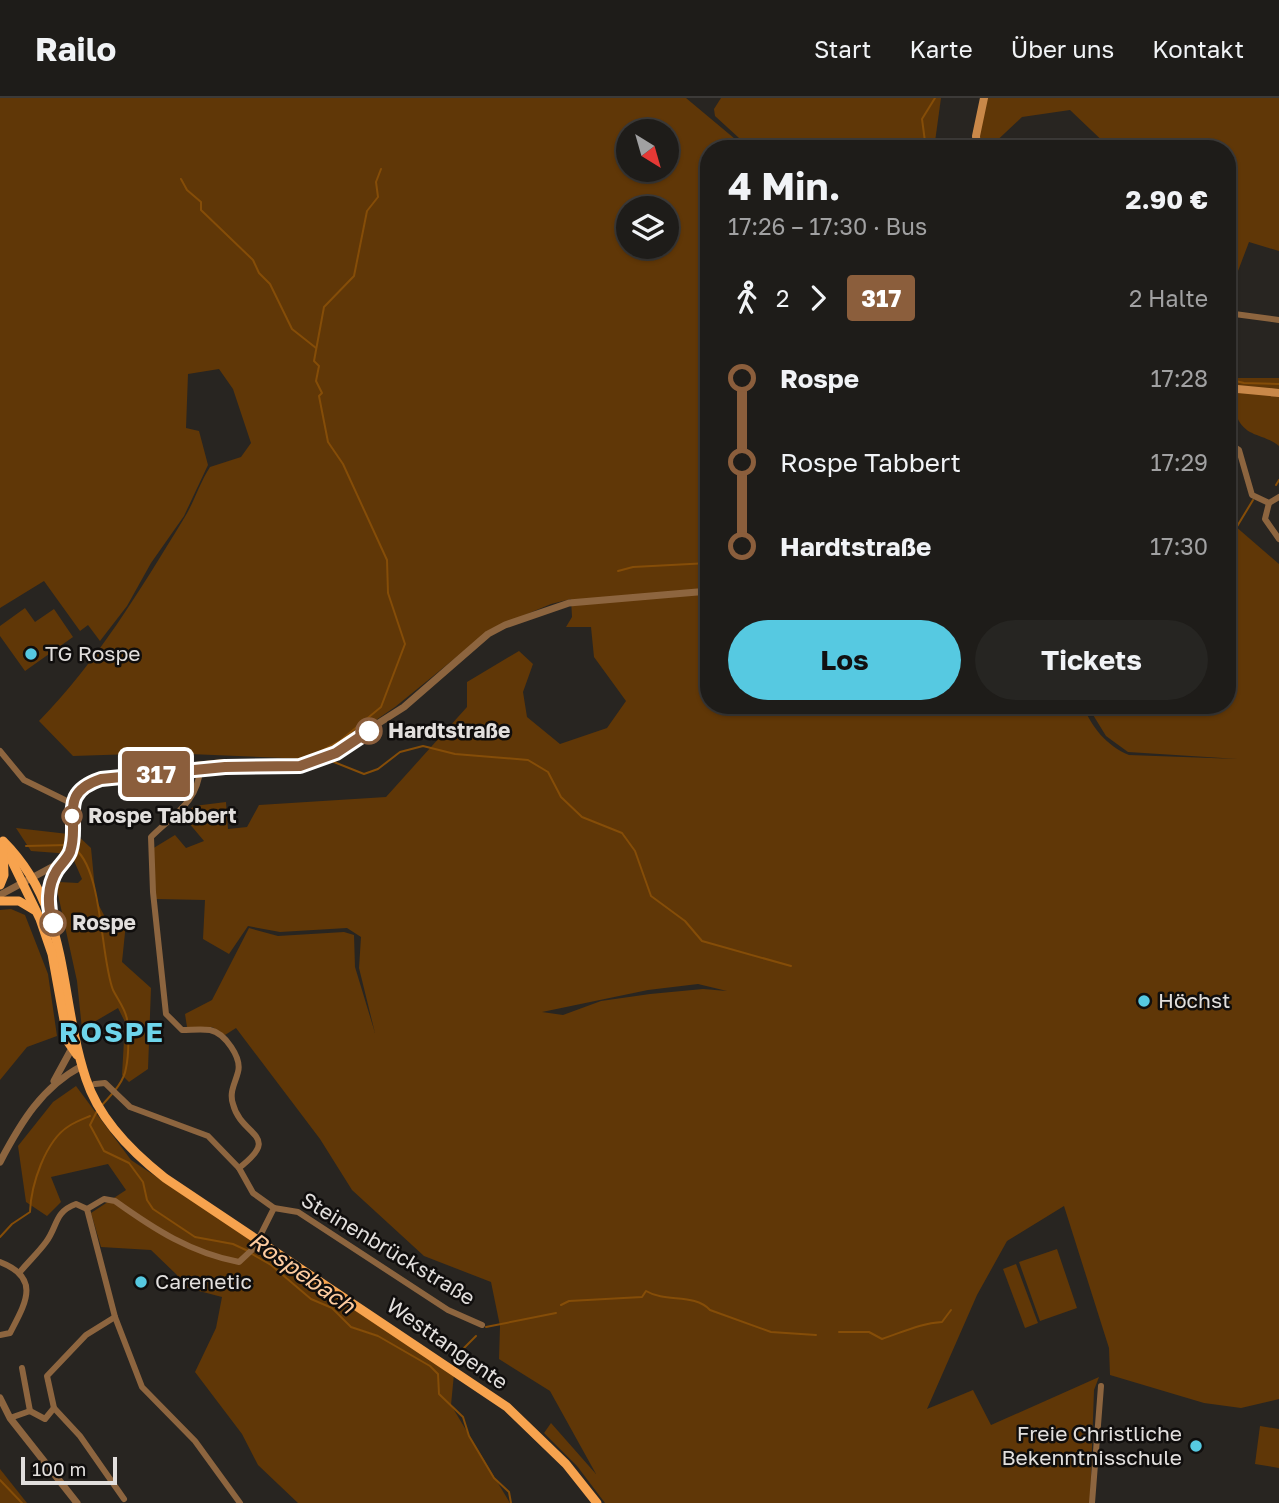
<!DOCTYPE html>
<html lang="de">
<head>
<meta charset="utf-8">
<style>
	:root { --surface:#1e1c19; --page:#262522; --text:#f1f3f6; --muted:#a1a1a2; --line:#3c3a38; --accent:#56c9e1 }
	body { margin:0; font-family:"Golos Text",sans-serif; background:var(--page); color:var(--text); height:100vh; display:flex; flex-direction:column; font-size:26px; white-space:nowrap }
	* { box-sizing:border-box; margin:0 }
	p { font-size:23px; color:var(--muted) }
	.icon { flex:none; width:38px; height:38px; fill:none; stroke:currentColor; stroke-width:2; stroke-linecap:round; stroke-linejoin:round }
	.map { position:relative; flex:1; overflow:hidden }
	.panel { position:absolute; left:700px; top:42px; width:536px; height:574px; display:flex; flex-direction:column; background:var(--surface); border-radius:28px; box-shadow:0 2px 5px #0004,0 0 0 2px var(--line) }
	.panel>* { flex:none }
	.badge { padding:0 14px; border-radius:5px; font-size:24px; line-height:46px }
	.needle { width:46px; rotate:143deg }
	.buttons { position:absolute; left:616px; top:21px; display:grid; gap:14px }
	.buttons a { display:grid; place-items:center; width:63px; height:63px; border-radius:50%; background:var(--surface); box-shadow:0 2px 5px #0004,0 0 0 2px var(--line); font-size:35px }
	.scale { position:absolute; left:21px; bottom:18px; width:96px; box-sizing:border-box; padding-left:7px; border:4px solid #e2dfdd; border-top:0; font-size:19px; line-height:24px; white-space:nowrap; color:#e2dfdd; -webkit-text-stroke:5px #100e0d; paint-order:stroke }
	.map>.badge { position:absolute; translate:-50% -50%; box-shadow:0 0 0 4px #fff }
	.legs { display:flex; align-items:center; gap:10px; height:77px; padding:0 28px; font-size:23px }
	.legs p { margin-inline-start:auto }
	.overview { display:flex; align-items:center; justify-content:space-between; height:119px; padding:0 28px }
	h1 { font-size:38px; font-weight:700; line-height:52px }
	.primary-button { display:flex; gap:14px; margin-top:auto; padding:14px 28px }
	.primary-button a { flex:1; height:80px; border-radius:42px; background:var(--accent); color:#111; font-size:28px; font-weight:700; line-height:80px; text-align:center }
	.primary-button a+a { background:var(--page); color:var(--text) }
	ul { padding:0 28px; list-style:none }
	li { display:flex; align-items:center; gap:24px; height:84px; font-size:26px }
	li i { display:grid; place-items:center; width:10px; height:100%; margin:0 9px; background:currentColor }
	li i::after { content:''; width:18px; height:18px; margin:-9px; border:5px solid; border-radius:50%; background:var(--surface) }
	li p { margin-inline-start:auto }
	li:first-child i { background:linear-gradient(#0000 50%,currentColor 0) }
	li:last-child i { background:linear-gradient(currentColor 50%,#0000 0) }
	header { display:flex; align-items:center; gap:42px; box-sizing:border-box; height:98px; padding:0 35px; background:var(--surface); border-bottom:2px solid var(--line) }
	header strong { font-size:33px }
	nav { display:flex; gap:38px; margin-inline-start:auto; font-size:24px }
	.map>svg:first-child { display:block }
	.green { fill:#603707; fill-rule:evenodd }
	.lines { fill:none; stroke-linecap:round; stroke-linejoin:round }
	.stream { stroke:#854d08; stroke-width:2 }
	.minor { stroke:#8d653f; stroke-width:6 }
	.tertiary { stroke:#8d653f; stroke-width:7 }
	.secondary { stroke:#c98849; stroke-width:8 }
	.primary { stroke:#f7a34e; stroke-width:9 }
	.line-1-casing { stroke:#fff; stroke-width:16 }
	.line-1 { stroke:#8b5e3c; stroke-width:10 }
	.poi-dot { fill:#56c9e1; stroke:#100e0d; stroke-width:2.5 }
	.stop-1-dot { fill:#fff; stroke:#8b5e3c; stroke-width:3.5 }
	.labels { text-anchor:middle; stroke-width:5; stroke-linejoin:round; paint-order:stroke }
	.poi-label { font-size:21px; fill:#e2dfdd; stroke:#100e0d; text-anchor:start }
	.stop-label { font-size:21px; font-weight:bold; fill:#e2dfdd; stroke:#100e0d; text-anchor:start }
	.street-label { font-size:21px; fill:#e2dfdd; stroke:#100e0d }
	.water-label { font-size:23px; font-style:italic; fill:#fecca0; stroke:#100e0d }
	.district-label { font-size:28px; font-weight:bold; letter-spacing:2px; fill:#6ed5eb; stroke:#100e0d }
</style>
</head>
<body>
<header>
<strong>Railo</strong>
<nav><a>Start</a><a>Karte</a><a>Über uns</a><a>Kontakt</a></nav>
</header>
<div class="map">
<svg width="1279" height="1405" viewBox="0 0 1279 1405">
	<rect width="100%" height="100%" fill="#282521"/>
	<g class="green">
		<path d="M 0,0 L 686,0 L 747,51 L 709,51 L 706,106 L 709,113 L 709,607 L 1083,607 C 1091,629 1107,648 1129,657 L 1238,661 L 1128,654 L 1106,638 L 1087,607 L 1227,607 L 1227,421 L 1279,466 L 1279,1301 L 1241,1310 L 1204,1305 L 1110,1277 L 1109,1250 L 1064,1108 L 1007,1143 L 977,1197 L 927,1311 L 973,1292 L 991,1327 L 1099,1279 L 1094,1292 L 1090,1405 L 605,1405 L 577,1368 L 544,1335 L 551,1325 L 596,1376 L 550,1293 L 499,1261 L 500,1228 L 491,1184 L 424,1158 L 352,1092 L 320,1041 L 236,930 L 225,937 L 212,929 L 187,929 L 185,916 L 212,902 L 249,830 L 278,838 L 344,834 L 354,837 L 355,869 L 375,935 L 359,870 L 361,839 L 347,830 L 280,834 L 248,828 L 229,856 L 203,841 L 205,802 L 156,801 L 152,751 L 175,737 L 186,750 L 204,743 L 183,718 L 194,708 L 226,704 L 228,731 L 247,729 L 259,707 L 386,699 L 467,609 L 467,584 L 519,553 L 533,566 L 523,594 L 527,619 L 560,646 L 607,630 L 626,603 L 594,559 L 591,529 L 566,529 L 572,519 L 571,501 L 551,506 L 491,531 L 395,609 L 341,646 L 309,661 L 165,655 L 73,658 L 39,623 C 97,564 140,492 183,422 C 194,405 199,386 210,369 L 241,359 L 251,345 L 233,291 L 219,271 L 188,276 L 186,330 L 199,333 L 208,367 L 184,418 L 151,465 L 127,508 L 100,543 L 88,527 L 80,533 L 44,483 L 0,510 ZM 628,33 L 667,33 L 667,72 L 628,72 ZM 628,110 L 667,110 L 667,149 L 628,149 ZM 698,886 L 727,893 L 703,891 L 650,896 L 601,903 L 563,917 L 542,914 L 648,892 Z"/>
		<polygon points="721,0 941,0 934,51 751,51 715,18 714,11"/>
		<polygon points="986,0 1279,0 1279,153 1249,144 1238,173 1227,162 1227,51 1111,51 1070,12 1022,19 988,51 979,51 978,37"/>
		<path d="M 1227,280 L 1279,280 L 1279,348 C 1263,335 1246,340 1237,319 L 1227,317 Z"/>
		<polygon points="25,510 35,524 54,511 73,539 25,573 0,538 0,528"/>
		<polygon points="16,730 77,737 91,750 96,802 105,819 126,825 122,864 151,890 148,971 129,984 122,977 125,924 118,910 82,931 77,883 57,792 59,784 78,785 82,781 71,756 31,753"/>
		<polygon points="11,811 25,817 48,876 57,938 27,949 0,982 0,812"/>
		<polygon points="76,988 131,1062 454,1276 451,1307 510,1405 298,1405 258,1367 242,1336 195,1274 216,1230 222,1199 180,1188 177,1177 151,1152 101,1149 91,1115 126,1092 108,1066 51,1079 61,1104 47,1118 26,1104 18,1048 53,1004"/>
		<polygon points="1057,1151 1077,1210 1040,1223 1019,1164"/>
		<polygon points="1016,1166 1038,1225 1025,1230 1003,1171"/>
		<polygon points="1260,1328 1279,1331 1279,1370 1255,1366"/>
		<polygon points="0,1371 27,1405 0,1405"/>
	</g>
	<g class="lines">
		<g class="stream">
			<polyline points="926,51 922,21 935,0"/>
			<polyline points="181,81 187,92 201,104 201,112 253,162 259,175 270,186 292,231 316,250"/>
			<polyline points="1227,281 1244,285 1279,286"/>
			<polyline points="1276,387 1279,382"/>
			<polyline points="1227,445 1253,402"/>
			<polyline points="618,473 633,469 709,465"/>
			<polyline points="334,664 364,676 378,671 400,654 423,648 455,656 528,662 548,674 561,699 582,719 622,735 635,753 651,798 685,823 702,843 791,868"/>
			<polyline points="131,672 223,662 291,663 314,657 340,643 381,609 405,546 388,495 387,462 343,366 328,344 319,298 322,295 316,283 319,268 314,263 324,209 354,178 367,113 378,99 376,84 381,71"/>
			<polyline points="26,748 67,747"/>
			<path d="M 72,749 C 103,766 100,859 113,892 C 118,902 125,910 127,921 C 129,935 129,956 126,970 C 124,984 112,996 103,1006"/>
			<polyline points="97,1013 90,1027 104,1053 129,1065 143,1084 147,1102 153,1111 195,1139 233,1146 248,1153"/>
			<path d="M 0,1139 L 12,1126 L 30,1114 C 31,1087 45,1043 69,1028 C 75,1024 83,1021 90,1018"/>
			<polyline points="252,1156 271,1167 311,1201 332,1210 351,1229 378,1238 430,1268 438,1276 439,1296 463,1319 469,1338 494,1380 509,1394 511,1405"/>
			<path d="M 561,1207 L 569,1203 L 642,1199 L 646,1193 C 666,1205 694,1195 710,1212 L 771,1234 L 816,1237"/>
			<polyline points="486,1229 556,1215"/>
			<path d="M 839,1234 L 869,1234 L 882,1241 C 903,1234 921,1225 942,1224 L 951,1212"/>
			<polyline points="458,1256 476,1238"/>
			<polyline points="0,1382 22,1405"/>
		</g>
		<g class="minor">
			<polyline points="1227,215 1279,222"/>
			<polyline points="1227,344 1239,352 1252,397 1269,405 1279,399"/>
			<polyline points="1269,405 1265,421 1279,441"/>
			<polyline points="0,653 24,682 73,706"/>
			<path d="M 200,671 C 198,704 173,717 151,739 L 153,794 L 166,916 L 182,932 C 191,932 201,931 210,932 C 225,935 242,960 238,974 C 235,986 229,994 233,1006 C 241,1039 283,1036 239,1070"/>
			<path d="M 95,986 L 105,985 L 130,1009 L 208,1038 L 239,1070 L 253,1095 L 274,1110 L 254,1150 L 239,1164 C 191,1155 154,1131 115,1103 L 104,1101 L 87,1111 L 115,1219 L 142,1289 L 195,1343 L 240,1405"/>
			<polyline points="274,1110 298,1114 448,1212 482,1227"/>
			<path d="M 0,1164 C 42,1180 25,1206 10,1235 L 0,1237"/>
			<path d="M 20,1174 C 28,1164 38,1155 46,1144 C 58,1128 54,1114 76,1106 L 87,1111"/>
			<polyline points="115,1219 86,1237 47,1278 54,1310 80,1338 124,1401"/>
			<polyline points="22,1270 30,1313"/>
			<polyline points="10,1320 30,1313 45,1321 54,1310"/>
			<polyline points="1092,1405 1101,1288"/>
		</g>
		<g class="tertiary">
			<path d="M 0,797 L 65,762 C 86,732 51,698 101,682 L 225,669 L 300,669 L 319,663 L 404,609 L 488,536 L 505,527 L 569,505 L 709,493"/>
			<polyline points="54,983 72,950"/>
			<path d="M 0,1064 C 21,1024 42,989 82,968"/>
			<polyline points="0,1300 10,1320 77,1405"/>
		</g>
		<g class="secondary">
			<polyline points="977,51 976,38 984,0"/>
			<polyline points="1227,290 1279,295"/>
		</g>
		<g class="primary">
			<path d="M 3,743 C 71,811 58,896 86,981 C 99,1021 133,1055 165,1080 L 507,1309 L 566,1366 L 597,1405"/>
			<polyline points="6,751 40,821 52,856 68,944 77,957"/>
			<polyline points="0,787 4,777 3,748"/>
			<polyline points="0,803 19,803 34,812"/>
			<polyline points="49,811 50,787 63,764"/>
		</g>
	</g>
	<g class="lines">
		<defs>
			<path id="line-1" d="M 53,825 C 47,808 47,788 57,772 C 61,766 67,761 70,754 C 81,722 56,696 101,681 L 225,669 L 300,668 L 336,655 L 369,633"/>
		</defs>
		<use href="#line-1" class="line-1-casing"/>
		<use href="#line-1" class="line-1"/>
	</g>
	<g class="poi-dot">
		<circle cx="31" cy="556" r="7"/>
		<circle cx="1144" cy="903" r="7"/>
		<circle cx="141" cy="1184" r="7"/>
		<circle cx="1196" cy="1348" r="7"/>
	</g>
	<g class="stop-1-dot">
		<circle cx="369" cy="633" r="12"/>
		<circle cx="72" cy="718" r="9"/>
		<circle cx="53" cy="825" r="12"/>
	</g>
	<g class="labels">
		<g class="poi-label">
			<text x="45" y="563">TG Rospe</text>
			<text x="1158" y="910">Höchst</text>
			<text x="155" y="1191">Carenetic</text>
			<text x="1182" y="1343" text-anchor="end">Freie Christliche<tspan x="1182" dy="24">Bekenntnisschule</tspan></text>
		</g>
		<g class="stop-label">
			<text x="388" y="640">Hardtstraße</text>
			<text x="88" y="725">Rospe Tabbert</text>
			<text x="72" y="832">Rospe</text>
		</g>
		<g class="street-label">
			<text transform="translate(388 1151) rotate(31)" y="7">Steinenbrückstraße</text>
			<text transform="translate(447 1246) rotate(35)" y="7">Westtangente</text>
		</g>
		<g class="water-label">
			<text transform="translate(302 1175) rotate(35)" y="8">Rospebach</text>
		</g>
		<g class="district-label">
			<text x="112" y="944">ROSPE</text>
		</g>
	</g>
</svg>
<div class="buttons">
<a><svg class="needle" viewBox="-14 -14 28 28"><path d="M0-13l5 13h-10z" fill="#e53935"/><path d="M0 13l5-13h-10z" fill="#a1a1a2"/></svg></a>
<a><svg class="icon" aria-label="layers" viewBox="0 0 24 24"><path d="M12 4l9 5-9 5-9-5zM3 14l9 5 9-5"/></svg></a>
</div>
<div class="scale">100 m</div>
<b class="badge" style="left:156px;top:676px;background:#8b5e3c;color:#fff">317</b>
<section class="panel">
<div class="overview"><div><h1>4 Min.</h1><p>17:26 – 17:30 · Bus</p></div><b>2.90 €</b></div>
<div class="legs"><svg class="icon" aria-label="walk" viewBox="0 0 24 24"><circle cx="13" cy="4" r="2"/><path d="M13 8l-2 6 4 7M11 14l-3 7M7 12l3-4h3l4 4"/></svg>2<svg class="icon" aria-label="forward" viewBox="0 0 24 24"><path d="M9 5l7 7-7 7"/></svg><b class="badge" style="background:#8b5e3c;color:#fff">317</b><p>2 Halte</p></div>
<ul>
<li><i style="color:#8b5e3c"></i><b>Rospe</b><p>17:28</p></li>
<li><i style="color:#8b5e3c"></i><span>Rospe Tabbert</span><p>17:29</p></li>
<li><i style="color:#8b5e3c"></i><b>Hardtstraße</b><p>17:30</p></li>
</ul>
<div class="primary-button"><a>Los</a><a>Tickets</a></div>
</section>
</div>
</body>
</html>
